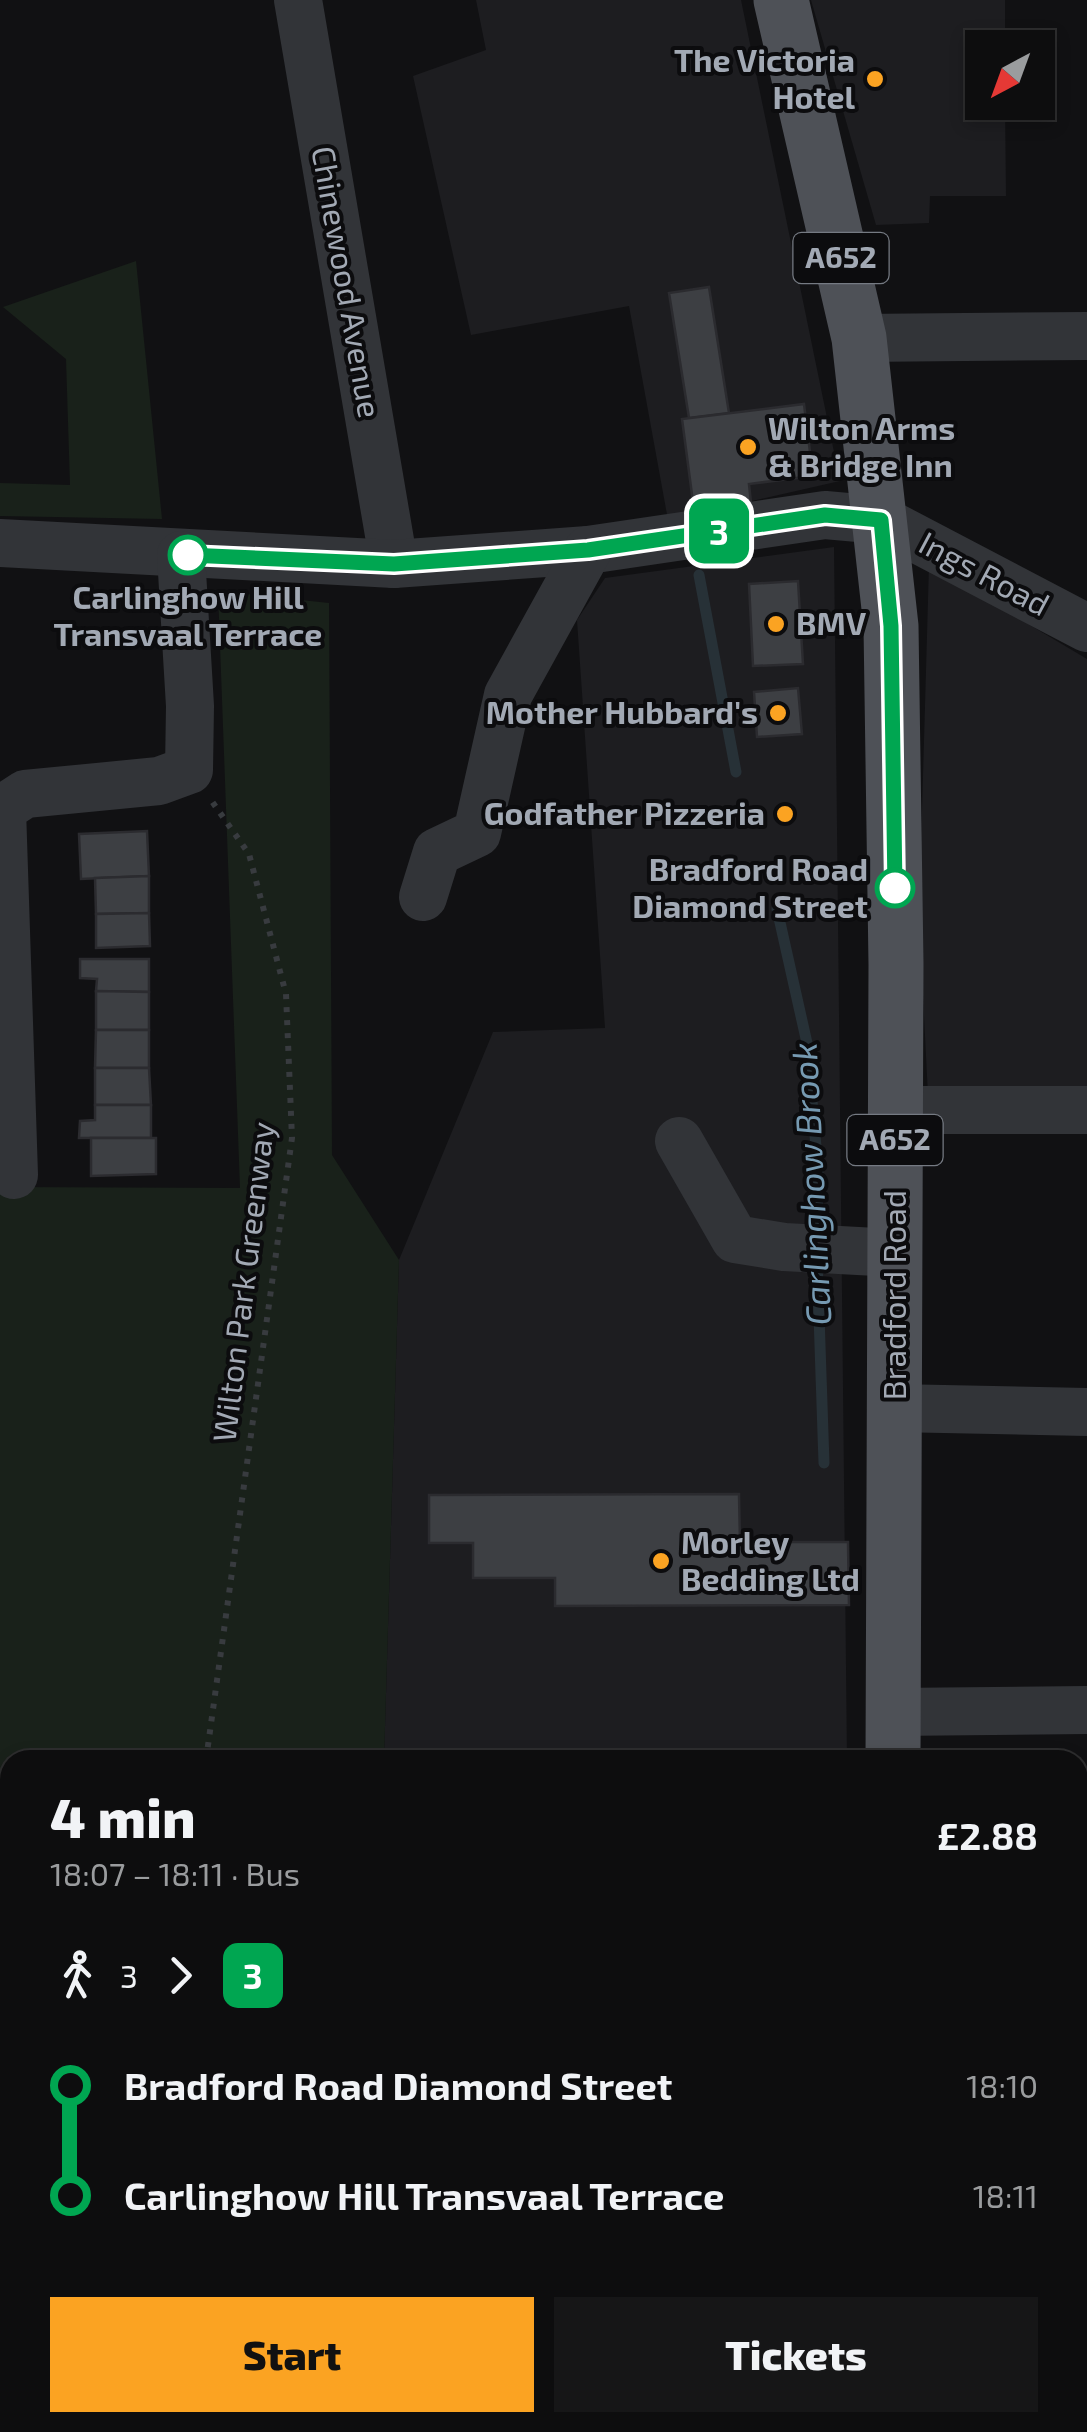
<!DOCTYPE html>
<html lang="en">
<head>
<meta charset="utf-8">
<style>
	:root { --surface:#0d0d0e; --page:#161617; --text:#f1f3f6; --muted:#9a9c9e; --line:#2d2d2e; --accent:#fba322 }
	body { margin:0; font-family:"Exo 2",sans-serif; background:var(--page); color:var(--text); height:100vh; display:flex; flex-direction:column; font-size:38px; white-space:nowrap }
	* { box-sizing:border-box; margin:0 }
	p { font-size:32px; color:var(--muted) }
	.icon { flex:none; width:55px; height:55px; fill:none; stroke:currentColor; stroke-width:2; stroke-linecap:round; stroke-linejoin:round }
	.map { position:relative; flex:1; overflow:hidden }
	.drawer { position:absolute; left:0px; top:1750px; width:1088px; height:682px; display:flex; flex-direction:column; background:var(--surface); border-radius:30px 30px 0 0; box-shadow:0 5px 15px #0003,0 0 0 2px var(--line) }
	.drawer>* { flex:none }
	.badge { padding:0 20px; border-radius:15px; font-size:35px; line-height:65px }
	.needle { width:65px; rotate:221deg }
	.controls { position:absolute; left:965px; top:30px; display:grid; gap:20px }
	.controls a { display:grid; place-items:center; width:90px; height:90px; border-radius:0px; background:var(--surface); box-shadow:0 5px 15px #0003,0 0 0 2px var(--line); font-size:50px }
	.map>.badge { position:absolute; translate:-50% -50%; box-shadow:0 0 0 5px #fff }
	.legs { display:flex; align-items:center; gap:15px; height:110px; padding:0 50px; font-size:32px }
	.legs p { margin-inline-start:auto }
	.summary { display:flex; align-items:center; justify-content:space-between; height:170px; padding:0 50px }
	h1 { font-size:55px; font-weight:800; line-height:75px }
	.primary-button { display:flex; gap:20px; margin-top:auto; padding:20px 50px }
	.primary-button a { flex:1; height:115px; border-radius:0px; background:var(--accent); color:#111; font-size:40px; font-weight:800; line-height:115px; text-align:center }
	.primary-button a+a { background:var(--page); color:var(--text) }
	ul { padding:0 50px; list-style:none }
	li { display:flex; align-items:center; gap:35px; height:110px; font-size:38px }
	li i { display:grid; place-items:center; width:15px; height:100%; margin:0 12px; background:currentColor }
	li i::after { content:''; width:25px; height:25px; margin:-12px; border:8px solid; border-radius:50%; background:var(--surface) }
	li p { margin-inline-start:auto }
	li:first-child i { background:linear-gradient(#0000 50%,currentColor 0) }
	li:last-child i { background:linear-gradient(currentColor 50%,#0000 0) }
	.map>svg:first-child { display:block }
	.built { fill:#1d1d20 }
	.green { fill:#19211a }
	.lines { fill:none; stroke-linecap:round; stroke-linejoin:round }
	.stream { stroke:#273137; stroke-width:11 }
	.building { fill:#3d3f43; stroke:#2b2b2f; stroke-width:2.5 }
	.path { stroke:#383b3f; stroke-width:6; stroke-dasharray:5 8; stroke-linecap:butt }
	.minor { stroke:#323438; stroke-width:48 }
	.major { stroke:#4e5157; stroke-width:55 }
	.line-1-casing { stroke:#fff; stroke-width:22 }
	.line-1 { stroke:#00a651; stroke-width:15 }
	.poi-dot { fill:#fba322; stroke:#0c0c0e; stroke-width:4 }
	.stop-1-dot { fill:#fff; stroke:#00a651; stroke-width:5 }
	.labels { text-anchor:middle; stroke-width:8; stroke-linejoin:round; paint-order:stroke }
	.shield { fill:#0c0c0e; stroke:#757a82; stroke-width:2.5 }
	.shield-label { font-size:30px; font-weight:bold; fill:#a2a9b4 }
	.poi-label { font-size:32px; font-weight:bold; fill:#a2a9b4; stroke:#0c0c0e; text-anchor:end }
	.street-label { font-size:32px; fill:#a2a9b4; stroke:#0c0c0e }
	.stop-label { font-size:32px; font-weight:bold; fill:#a2a9b4; stroke:#0c0c0e }
	.water-label { font-size:35px; font-style:italic; fill:#769ab2; stroke:#0c0c0e }
</style>
</head>
<body>
<div class="map">
<svg width="1087" height="2432" viewBox="0 0 1087 2432">
	<rect width="100%" height="100%" fill="#111113"/>
	<g class="built">
		<polygon points="476,0 741,0 840,481 668,520 629,306 471,335 413,76 486,50"/>
		<polygon points="811,0 1005,0 1005,47 982,48 982,102 1005,103 1006,196 930,196 929,223 876,225"/>
		<polygon points="834,547 847,1760 384,1760 399,1260 493,1032 605,1028 577,620 605,578"/>
		<polygon points="929,565 1087,659 1087,1091 928,1095 919,917"/>
		<polygon points="648,2422 725,2432 264,2432 262,2423"/>
	</g>
	<g class="green">
		<polygon points="136,261 162,519 0,516 0,483 70,485 66,359 3,307"/>
		<polygon points="218,591 329,603 332,1155 399,1260 384,1760 10,1760 10,2422 262,2422 264,2432 0,2432 0,1187 240,1188"/>
		<rect x="777" y="2423" width="69" height="9"/>
	</g>
	<g class="lines">
		<g class="stream">
			<polyline points="699,575 736,772"/>
			<polyline points="777,909 807,1043 818,1170 817,1239"/>
			<polyline points="817,1257 824,1463"/>
			<polyline points="787,2432 788,2422"/>
		</g>
	</g>
	<g class="building">
		<polygon points="709,287 729,413 689,418 669,293"/>
		<polygon points="804,404 813,476 749,484 751,503 694,510 682,419"/>
		<polygon points="798,581 803,664 753,666 749,584"/>
		<polygon points="798,688 802,734 757,737 754,692"/>
		<polygon points="147,831 149,876 81,879 79,834"/>
		<polygon points="149,876 149,913 96,914 95,878"/>
		<polygon points="149,913 150,946 96,948 96,914"/>
		<polygon points="80,959 149,959 149,992 96,991 97,979 80,978"/>
		<polygon points="96,991 149,992 149,1030 96,1030"/>
		<polygon points="96,1030 149,1030 149,1068 95,1068"/>
		<polygon points="95,1068 149,1068 151,1105 95,1105"/>
		<polygon points="95,1105 151,1105 151,1138 79,1138 80,1121 95,1120"/>
		<polygon points="91,1138 156,1138 156,1174 91,1176"/>
		<polygon points="739,1494 740,1542 848,1542 849,1605 555,1606 555,1578 473,1578 473,1543 429,1543 429,1495"/>
	</g>
	<g class="lines">
		<g class="path">
			<polyline points="206,1760 292,1138 286,994 249,854 211,800"/>
			<polyline points="132,2432 132,2422"/>
		</g>
		<g class="minor">
			<polyline points="298,0 394,564"/>
			<polyline points="859,338 1087,336"/>
			<polyline points="0,543 394,564 588,550 825,515 881,520 1087,628"/>
			<polyline points="423,897 437,852 477,833 508,695 588,550"/>
			<polyline points="895,1110 1087,1110"/>
			<polyline points="679,1141 735,1239 784,1247 895,1253"/>
			<polyline points="14,1175 2,809 25,794 159,781 189,770 190,706 181,555"/>
			<polyline points="894,1408 1087,1412"/>
			<polyline points="893,1712 1087,1710"/>
			<polyline points="1078,2040 1087,2040"/>
			<polyline points="1078,2405 1087,2406"/>
			<polyline points="608,2422 631,2432"/>
		</g>
		<g class="major">
			<polyline points="781,0 859,338 891,626 896,964 893,1760"/>
			<polyline points="888,2432 888,2422"/>
		</g>
	</g>
	<g class="lines">
		<defs>
			<polyline id="line-1" points="188,555 394,564 588,550 825,515 881,520 891,626 895,888"/>
		</defs>
		<use href="#line-1" class="line-1-casing"/>
		<use href="#line-1" class="line-1"/>
	</g>
	<g class="poi-dot">
		<circle cx="875" cy="79" r="10"/>
		<circle cx="748" cy="447" r="10"/>
		<circle cx="776" cy="624" r="10"/>
		<circle cx="778" cy="713" r="10"/>
		<circle cx="785" cy="814" r="10"/>
		<circle cx="661" cy="1561" r="10"/>
	</g>
	<g class="stop-1-dot">
		<circle cx="188" cy="555" r="18"/>
		<circle cx="895" cy="888" r="18"/>
	</g>
	<g class="labels">
		<g class="shield">
			<rect x="793.5" y="233" width="95" height="50" rx="8"/>
			<rect x="847.5" y="1115" width="95" height="50" rx="8"/>
		</g>
		<g class="shield-label">
			<text x="841" y="268">A652</text>
			<text x="895" y="1150">A652</text>
		</g>
		<g class="poi-label">
			<text x="855" y="72">The Victoria<tspan x="855" dy="37">Hotel</tspan></text>
			<text x="768" y="440" text-anchor="start">Wilton Arms<tspan x="768" dy="37">&amp; Bridge Inn</tspan></text>
			<text x="796" y="635" text-anchor="start">BMV</text>
			<text x="758" y="724">Mother Hubbard's</text>
			<text x="765" y="825">Godfather Pizzeria</text>
			<text x="681" y="1554" text-anchor="start">Morley<tspan x="681" dy="37">Bedding Ltd</tspan></text>
		</g>
		<g class="street-label">
			<text transform="translate(346 282) rotate(80)" y="11">Chinewood Avenue</text>
			<text transform="translate(984 574) rotate(28)" y="11">Ings Road</text>
			<text transform="translate(244 1282) rotate(-83)" y="11">Wilton Park Greenway</text>
			<text transform="translate(895 1295) rotate(-90)" y="11">Bradford Road</text>
		</g>
		<g class="stop-label">
			<text x="188" y="609">Carlinghow Hill<tspan x="188" dy="37">Transvaal Terrace</tspan></text>
			<text x="868" y="881" text-anchor="end">Bradford Road<tspan x="868" dy="37">Diamond Street</tspan></text>
		</g>
		<g class="water-label">
			<text transform="translate(812 1184) rotate(-93)" y="12">Carlinghow Brook</text>
		</g>
	</g>
</svg>
<div class="controls">
<a><svg class="needle" viewBox="-14 -14 28 28"><path d="M0-13l5 13h-10z" fill="#e53935"/><path d="M0 13l5-13h-10z" fill="#9a9c9e"/></svg></a>
</div>
<b class="badge" style="left:719px;top:531px;background:#00a651;color:#fff">3</b>
<section class="drawer">
<div class="summary"><div><h1>4 min</h1><p>18:07 – 18:11 · Bus</p></div><b>£2.88</b></div>
<div class="legs"><svg class="icon" aria-label="walk" viewBox="0 0 24 24"><circle cx="13" cy="4" r="2"/><path d="M13 8l-2 6 4 7M11 14l-3 7M7 12l3-4h3l4 4"/></svg>3<svg class="icon" aria-label="forward" viewBox="0 0 24 24"><path d="M9 5l7 7-7 7"/></svg><b class="badge" style="background:#00a651;color:#fff">3</b></div>
<ul>
<li><i style="color:#00a651"></i><b>Bradford Road Diamond Street</b><p>18:10</p></li>
<li><i style="color:#00a651"></i><b>Carlinghow Hill Transvaal Terrace</b><p>18:11</p></li>
</ul>
<div class="primary-button"><a>Start</a><a>Tickets</a></div>
</section>
</div>
</body>
</html>
